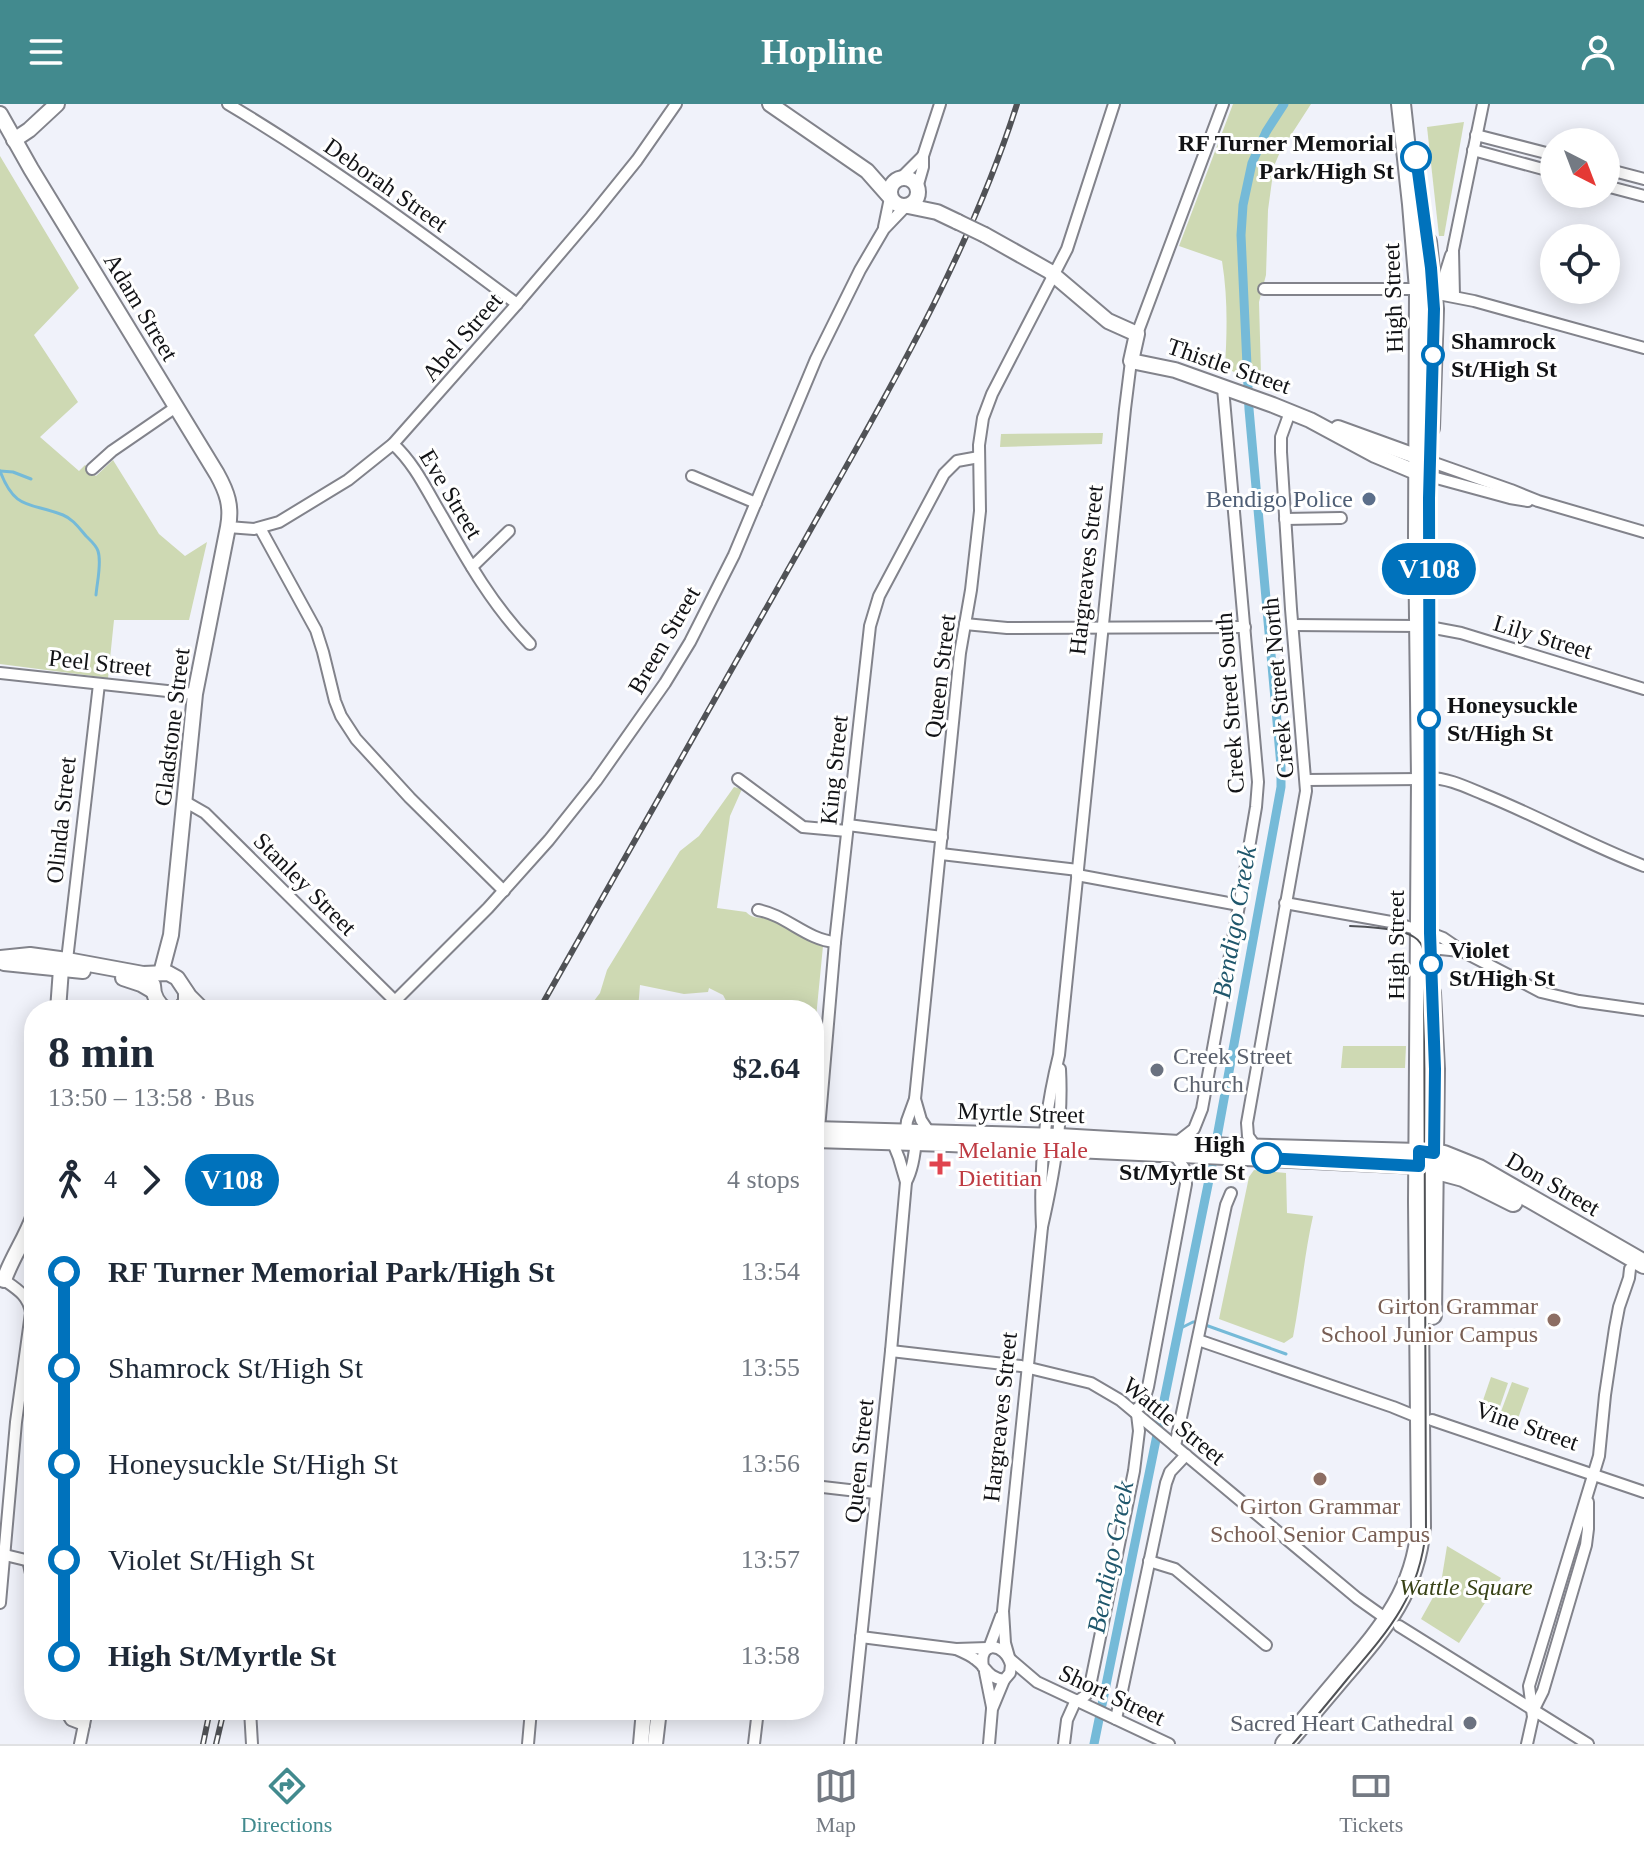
<!DOCTYPE html>
<html lang="en">
<head>
<meta charset="utf-8">
<style>
	:root { --surface:#fff; --page:#f6f6f7; --text:#1f2937; --muted:#747a83; --line:#e0e1e3; --accent:#428a8e }
	body { margin:0; font-family:Georgia,serif; background:var(--page); color:var(--text); height:100vh; display:flex; flex-direction:column; font-size:30px; white-space:nowrap }
	* { box-sizing:border-box; margin:0 }
	p { font-size:26px; color:var(--muted) }
	.icon { flex:none; width:44px; height:44px; fill:none; stroke:currentColor; stroke-width:2; stroke-linecap:round; stroke-linejoin:round }
	.map { position:relative; flex:1; overflow:hidden }
	.panel { position:absolute; left:24px; top:896px; width:800px; height:720px; display:flex; flex-direction:column; background:var(--surface); border-radius:32px; box-shadow:0 4px 20px #0003 }
	.panel>* { flex:none }
	.badge { padding:0 16px; border-radius:26px; font-size:28px; line-height:52px }
	.needle { width:52px; rotate:138deg }
	.controls { position:absolute; left:1540px; top:24px; display:grid; gap:16px }
	.controls a { display:grid; place-items:center; width:80px; height:80px; border-radius:50%; background:var(--surface); box-shadow:0 4px 20px #0003; font-size:40px }
	.map>.badge { position:absolute; translate:-50% -50%; box-shadow:0 0 0 4px #fff }
	.legs { display:flex; align-items:center; gap:12px; height:88px; padding:0 24px; font-size:26px }
	.legs p { margin-inline-start:auto }
	.headline { display:flex; align-items:center; justify-content:space-between; height:136px; padding:0 24px }
	h1 { font-size:44px; font-weight:800; line-height:60px }
	ul { padding:0 24px; list-style:none }
	li { display:flex; align-items:center; gap:28px; height:96px; font-size:30px }
	li i { display:grid; place-items:center; width:12px; height:100%; margin:0 10px; background:currentColor }
	li i::after { content:''; width:20px; height:20px; margin:-10px; border:6px solid; border-radius:50%; background:var(--surface) }
	li p { margin-inline-start:auto }
	li:first-child i { background:linear-gradient(#0000 50%,currentColor 0) }
	li:last-child i { background:linear-gradient(currentColor 50%,#0000 0) }
	header { display:flex; justify-content:space-between; align-items:center; height:104px; padding:0 24px; background:var(--accent); color:#fff; font-size:36px; font-weight:800 }
	.tab-bar { display:flex; justify-content:space-around; align-items:center; height:112px; border-top:2px solid var(--line); background:var(--surface); font-size:22px; color:var(--muted) }
	.tab-bar a { display:grid; justify-items:center; gap:4px }
	.tab-bar .active { color:var(--accent) }
	.map>svg:first-child { display:block }
	.green { fill:#ced9b3 }
	.lines { fill:none; stroke-linecap:round; stroke-linejoin:round }
	.stream { stroke:#75bad8; stroke-width:3 }
	.canal { stroke:#75bad8; stroke-width:9 }
	.street-casing { stroke:#82838b; stroke-width:14 }
	.secondary-casing { stroke:#82838b; stroke-width:18 }
	.highway-casing { stroke:#82838b; stroke-width:22 }
	.street { stroke:#fff; stroke-width:10 }
	.secondary { stroke:#fff; stroke-width:14 }
	.highway { stroke:#fff; stroke-width:18 }
	.tram { stroke:#505256; stroke-width:2 }
	.rail-casing { stroke:#505256; stroke-width:6 }
	.rail { stroke:#fff; stroke-width:3; stroke-dasharray:9; stroke-linecap:butt }
	.secondary-bridge-casing { stroke:#82838b; stroke-width:18; stroke-linecap:butt }
	.secondary-bridge { stroke:#fff; stroke-width:14 }
	.line-1-casing { stroke:#fff; stroke-width:18 }
	.line-1 { stroke:#0072bc; stroke-width:12 }
	.stop-1-dot { fill:#fff; stroke:#0072bc; stroke-width:4 }
	.service-dot { fill:#5c6f8a; stroke:#fff; stroke-width:3 }
	.worship-dot { fill:#6b7280; stroke:#fff; stroke-width:3 }
	.health-dot { fill:#e0444e; stroke:#fff; stroke-width:3 }
	.education-dot { fill:#8d6e63; stroke:#fff; stroke-width:3 }
	.labels { text-anchor:middle; stroke-width:6; stroke-linejoin:round; paint-order:stroke }
	.stop-label { font-size:24px; font-weight:bold; fill:#121316; stroke:#fff; text-anchor:start }
	.street-label { font-size:24px; fill:#121316; stroke:#fff }
	.service-label { font-size:24px; fill:#4e5e75; stroke:#fff; text-anchor:end }
	.worship-label { font-size:24px; fill:#5b616d; stroke:#fff; text-anchor:start }
	.health-label { font-size:24px; fill:#be3a42; stroke:#fff; text-anchor:start }
	.education-label { font-size:24px; fill:#785e54; stroke:#fff; text-anchor:end }
	.park-label { font-size:24px; font-style:italic; fill:#384216; stroke:#fff }
	.water-label { font-size:26px; font-style:italic; fill:#1f576c; stroke:#fff }
</style>
</head>
<body>
<header><svg class="icon" aria-label="menu" viewBox="0 0 24 24"><path d="M4 6h16M4 12h16M4 18h16"/></svg>Hopline<svg class="icon" aria-label="person" viewBox="0 0 24 24"><circle cx="12" cy="8" r="4"/><path d="M4 21q1-7 8-7t8 7"/></svg></header>
<div class="map">
<svg width="1644" height="1640" viewBox="0 0 1644 1640">
	<rect width="100%" height="100%" fill="#f0f2fa"/>
	<g class="green">
		<path d="M 1233,0 L 1311,0 L 1280,48 L 1274,62 L 1268,106 L 1266,171 L 1259,198 L 1261,270 L 1266,282 L 1225,264 C 1227,228 1228,194 1222,157 L 1179,142 Z"/>
		<polygon points="1464,18 1444,132 1439,132 1427,23"/>
		<polygon points="0,52 79,184 34,231 78,298 40,333 79,367 85,361 96,372 113,356 159,430 185,452 207,438 189,516 114,516 108,574 0,560"/>
		<polygon points="1103,329 1102,340 1000,343 1001,330"/>
		<path d="M 734,683 L 742,685 L 730,712 L 717,804 L 746,808 C 756,818 765,811 777,816 C 792,822 808,833 823,842 L 814,934 L 814,906 L 731,906 L 723,891 L 709,884 L 708,888 L 684,890 L 640,881 L 638,906 L 587,906 L 600,889 L 607,866 L 680,747 L 699,732 Z"/>
		<polygon points="1343,942 1406,942 1405,964 1341,964"/>
		<path d="M 1254,1066 L 1286,1069 L 1287,1109 L 1313,1112 C 1304,1152 1301,1192 1293,1233 L 1284,1239 L 1219,1215 L 1249,1073 Z"/>
		<polygon points="1491,1273 1508,1279 1496,1314 1479,1308"/>
		<polygon points="1512,1278 1529,1284 1516,1320 1499,1313"/>
		<polygon points="1447,1442 1501,1474 1459,1539 1421,1515 1441,1479"/>
	</g>
	<g class="lines">
		<g class="stream">
			<path d="M 0,367 C 15,407 30,398 63,411 C 73,415 79,424 86,432 C 90,436 96,441 98,447 C 102,459 97,478 96,491"/>
			<polyline points="0,367 13,368 31,375"/>
			<polyline points="1179,1225 1193,1218 1197,1218 1286,1250"/>
		</g>
		<polyline class="canal" points="1094,1640 1211,1066 1281,683 1281,662 1249,305 1241,131 1243,101 1252,59 1266,28 1284,0"/>
		<defs>
			<g id="street">
				<path d="M 228,0 C 329,60 423,130 517,200"/>
				<polyline points="1476,31 1554,51"/>
				<polyline points="1473,46 1554,68"/>
				<polyline points="1606,65 1644,75"/>
				<polyline points="901,74 923,52"/>
				<polyline points="1606,82 1644,92"/>
				<polyline points="917,84 923,63 923,52 940,0"/>
				<polyline points="884,123 890,94"/>
				<polyline points="1264,185 1419,185"/>
				<polyline points="1433,189 1474,197 1644,244"/>
				<polyline points="1444,191 1445,170 1451,151"/>
				<polyline points="1454,192 1453,146 1483,0"/>
				<polyline points="1137,230 1223,0"/>
				<path d="M 393,340 C 415,360 427,387 442,412 C 468,458 493,502 530,540"/>
				<polyline points="1429,357 1511,386 1538,397 1644,428"/>
				<polyline points="92,365 112,347 176,303"/>
				<polyline points="692,372 756,399"/>
				<polyline points="1429,372 1510,394 1528,397"/>
				<polyline points="1285,415 1341,414"/>
				<polyline points="228,423 254,425 279,418 348,376 393,340 517,200 591,113 637,56 676,0"/>
				<polyline points="260,424 316,526 323,548 335,597 341,612 356,635 410,694 504,787"/>
				<polyline points="472,463 509,427"/>
				<polyline points="965,520 1007,524 1245,523"/>
				<polyline points="1293,521 1418,522"/>
				<polyline points="1429,523 1461,529 1644,585"/>
				<polyline points="0,569 195,590"/>
				<path d="M 1429,674 C 1448,674 1466,683 1483,690 C 1538,712 1589,741 1644,762"/>
				<polyline points="738,675 803,723 847,727"/>
				<polyline points="1306,676 1421,675"/>
				<polyline points="184,697 205,709 395,897"/>
				<polyline points="848,721 942,733"/>
				<polyline points="941,750 1078,766"/>
				<polyline points="1077,771 1239,801"/>
				<polyline points="1285,799 1391,818 1419,826"/>
				<path d="M 758,806 C 786,811 807,836 835,838"/>
				<polyline points="1430,829 1443,834 1462,847 1541,888 1579,897 1644,906"/>
				<polyline points="1431,844 1460,847"/>
				<polyline points="67,856 99,580"/>
				<polyline points="386,906 488,804 549,736 596,677 665,579 690,538 734,451 816,255 860,166 884,125 906,102"/>
				<polyline points="915,995 921,1016 929,1028"/>
				<polyline points="819,1025 835,838 870,522 879,492 944,370 957,357 979,353"/>
				<polyline points="905,1033 907,1017 915,995 960,549 971,486 980,407 979,341 983,314 992,290 1067,145 1114,0"/>
				<polyline points="893,1039 899,1054 906,1078"/>
				<polyline points="1176,1039 1194,1025 1202,1005 1242,785 1256,703 1258,678 1223,284"/>
				<polyline points="1256,1043 1248,1032 1247,1019 1306,687 1291,505 1281,348 1281,333 1290,308"/>
				<path d="M 1042,1123 C 1039,1065 1045,1007 1059,951 L 1125,305 L 1131,257"/>
				<polyline points="1198,1236 1393,1303 1420,1314"/>
				<polyline points="891,1247 1021,1262 1091,1279 1120,1296 1357,1494 1388,1516"/>
				<polyline points="1134,1307 1143,1300 1148,1283 1186,1080 1184,1064 1174,1050"/>
				<polyline points="1432,1316 1644,1388"/>
				<polyline points="1175,1342 1226,1101 1231,1089"/>
				<polyline points="814,1382 875,1389"/>
				<polyline points="5,1451 34,1458"/>
				<polyline points="28,1456 34,1483"/>
				<polyline points="1149,1457 1175,1465 1266,1541"/>
				<path d="M 0,1499 L 16,1318 L 31,1209 C 29,1192 17,1185 4,1176"/>
				<polyline points="1399,1522 1588,1640"/>
				<polyline points="861,1533 956,1545 988,1544"/>
				<polyline points="989,1544 1001,1512"/>
				<path d="M 956,1545 C 963,1548 970,1551 975,1555 C 988,1564 986,1573 1004,1576 L 1010,1569 L 1011,1561 C 1005,1538 978,1536 983,1563"/>
				<path d="M 1009,1553 L 1005,1539 L 1003,1507 L 1042,1123 C 1054,1070 1063,1019 1060,965"/>
				<polyline points="1010,1555 1037,1578 1169,1640"/>
				<polyline points="985,1568 992,1603"/>
				<polyline points="1078,1597 1086,1591 1090,1582 1134,1367 1139,1327 1137,1310"/>
				<polyline points="65,1606 71,1616 84,1621"/>
				<polyline points="250,1606 252,1640"/>
				<polyline points="1533,1607 1543,1587 1586,1441 1588,1425 1588,1398"/>
				<polyline points="1116,1615 1166,1379 1170,1368 1186,1351"/>
				<polyline points="80,1640 87,1606"/>
				<polyline points="528,1640 531,1606"/>
				<polyline points="754,1640 758,1606"/>
				<path d="M 850,1640 L 891,1247 L 906,1078 C 913,1065 915,1049 916,1034"/>
				<polyline points="989,1640 992,1605 1004,1576"/>
				<polyline points="1064,1640 1067,1616 1076,1596"/>
				<polyline points="1527,1640 1533,1613 1529,1582 1599,1352 1605,1291 1615,1224 1619,1203 1629,1174 1630,1165"/>
			</g>
			<g id="secondary">
				<polyline points="770,0 867,67 890,93"/>
				<path d="M 0,10 L 31,65 L 217,370 C 227,388 232,402 228,423 L 195,590 L 171,831 L 161,869"/>
				<polyline points="14,36 29,26 57,0"/>
				<circle cx="904" cy="88" r="14"/>
				<polyline points="908,102 937,108 958,118"/>
				<polyline points="985,131 1049,167 1108,217 1137,230 1131,257 1175,266 1273,301 1310,316 1375,351 1418,369"/>
				<polyline points="1338,324 1418,353"/>
				<polyline points="0,854 30,851 67,856 143,870 168,869 177,874 189,892 203,906"/>
				<polyline points="4,859 83,867"/>
				<polyline points="123,874 141,880 153,887"/>
				<path d="M 153,881 C 153,891 158,901 167,906"/>
				<polyline points="58,906 61,865 65,860"/>
				<polyline points="179,906 186,898 186,888"/>
				<polyline points="814,1025 1059,1032 1231,1042 1419,1047"/>
				<polyline points="814,1036 949,1040 1419,1062"/>
				<path d="M 4,1176 C 12,1153 26,1134 34,1111"/>
				<polyline points="641,1640 644,1606"/>
				<polyline points="655,1640 659,1606"/>
			</g>
			<g id="highway">
				<polyline points="1427,138 1434,205 1430,324"/>
				<polyline points="1431,889 1435,965 1432,1211"/>
				<polyline points="1424,1047 1444,1051 1479,1065 1644,1160"/>
				<polyline points="1422,1062 1463,1073 1513,1098"/>
				<path d="M 1285,1640 C 1305,1616 1325,1593 1345,1569 C 1385,1522 1415,1487 1421,1423 L 1418,1098 L 1421,675 L 1418,433 L 1419,185 L 1412,100 L 1401,0"/>
			</g>
		</defs>
		<use href="#street" class="street-casing"/>
		<use href="#secondary" class="secondary-casing"/>
		<use href="#highway" class="highway-casing"/>
		<use href="#street" class="street"/>
		<use href="#secondary" class="secondary"/>
		<use href="#highway" class="highway"/>
		<path class="tram" d="M 1293,1640 C 1312,1618 1331,1595 1349,1573 C 1390,1525 1419,1492 1426,1427 L 1424,849 C 1423,843 1421,837 1414,833 C 1401,824 1367,823 1350,822"/>
		<defs>
			<g id="rail">
				<path d="M 539,906 C 627,751 714,596 802,441 C 882,298 967,157 1017,0"/>
				<polyline points="203,1640 210,1606"/>
				<polyline points="216,1640 224,1606"/>
			</g>
		</defs>
		<use href="#rail" class="rail-casing"/>
		<use href="#rail" class="rail"/>
		<defs>
			<polyline id="secondary-bridge" points="958,118 985,131"/>
		</defs>
		<use href="#secondary-bridge" class="secondary-bridge-casing"/>
		<use href="#secondary-bridge" class="secondary-bridge"/>
	</g>
	<g class="lines">
		<defs>
			<polyline id="line-1" points="1267,1054 1419,1062 1419,1047 1434,1049 1435,965 1430,829 1429,394 1434,205 1431,164 1416,53"/>
		</defs>
		<use href="#line-1" class="line-1-casing"/>
		<use href="#line-1" class="line-1"/>
	</g>
	<g class="stop-1-dot">
		<circle cx="1416" cy="53" r="14"/>
		<circle cx="1433" cy="251" r="10"/>
		<circle cx="1429" cy="615" r="10"/>
		<circle cx="1431" cy="860" r="10"/>
		<circle cx="1267" cy="1054" r="14"/>
	</g>
	<circle class="service-dot" cx="1369" cy="395" r="8"/>
	<g class="worship-dot">
		<circle cx="1157" cy="966" r="8"/>
		<circle cx="1470" cy="1619" r="8"/>
	</g>
	<path class="health-dot" d="M936 1048h8v8h8v8h-8v8h-8v-8h-8v-8h8z"/>
	<g class="education-dot">
		<circle cx="1554" cy="1216" r="8"/>
		<circle cx="1320" cy="1375" r="8"/>
	</g>
	<g class="labels">
		<g class="stop-label">
			<text x="1394" y="47" text-anchor="end">RF Turner Memorial<tspan x="1394" dy="28">Park/High St</tspan></text>
			<text x="1451" y="245">Shamrock<tspan x="1451" dy="28">St/High St</tspan></text>
			<text x="1447" y="609">Honeysuckle<tspan x="1447" dy="28">St/High St</tspan></text>
			<text x="1449" y="854">Violet<tspan x="1449" dy="28">St/High St</tspan></text>
			<text x="1245" y="1048" text-anchor="end">High<tspan x="1245" dy="28">St/Myrtle St</tspan></text>
		</g>
		<g class="street-label">
			<text transform="translate(386 81) rotate(35)" y="8">Deborah Street</text>
			<text transform="translate(1393 194) rotate(-92)" y="8">High Street</text>
			<text transform="translate(141 203) rotate(59)" y="8">Adam Street</text>
			<text transform="translate(462 233) rotate(-49)" y="8">Abel Street</text>
			<text transform="translate(1229 262) rotate(19)" y="8">Thistle Street</text>
			<text transform="translate(451 390) rotate(59)" y="8">Eve Street</text>
			<text transform="translate(1086 466) rotate(-84)" y="8">Hargreaves Street</text>
			<text transform="translate(1543 533) rotate(17)" y="8">Lily Street</text>
			<text transform="translate(664 536) rotate(-60)" y="8">Breen Street</text>
			<text transform="translate(100 559) rotate(6)" y="8">Peel Street</text>
			<text transform="translate(940 572) rotate(-83)" y="8">Queen Street</text>
			<text transform="translate(1278 584) rotate(-95)" y="8">Creek Street North</text>
			<text transform="translate(1230 599) rotate(-94)" y="8">Creek Street South</text>
			<text transform="translate(172 623) rotate(-83)" y="8">Gladstone Street</text>
			<text transform="translate(834 666) rotate(-84)" y="8">King Street</text>
			<text transform="translate(61 716) rotate(-84)" y="8">Olinda Street</text>
			<text transform="translate(305 780) rotate(45)" y="8">Stanley Street</text>
			<text transform="translate(1396 841) rotate(-90)" y="8">High Street</text>
			<text transform="translate(1021 1009) rotate(2)" y="8">Myrtle Street</text>
			<text transform="translate(1553 1080) rotate(30)" y="8">Don Street</text>
			<text transform="translate(1000 1313) rotate(-84)" y="8">Hargreaves Street</text>
			<text transform="translate(1174 1317) rotate(39)" y="8">Wattle Street</text>
			<text transform="translate(1527 1322) rotate(19)" y="8">Vine Street</text>
			<text transform="translate(859 1357) rotate(-84)" y="8">Queen Street</text>
			<text transform="translate(1112 1591) rotate(25)" y="8">Short Street</text>
		</g>
		<g class="service-label">
			<text x="1353" y="403">Bendigo Police</text>
		</g>
		<g class="worship-label">
			<text x="1173" y="960">Creek Street<tspan x="1173" dy="28">Church</tspan></text>
			<text x="1454" y="1627" text-anchor="end">Sacred Heart Cathedral</text>
		</g>
		<g class="health-label">
			<text x="958" y="1054">Melanie Hale<tspan x="958" dy="28">Dietitian</tspan></text>
		</g>
		<g class="education-label">
			<text x="1538" y="1210">Girton Grammar<tspan x="1538" dy="28">School Junior Campus</tspan></text>
			<text x="1320" y="1410" text-anchor="middle">Girton Grammar<tspan x="1320" dy="28">School Senior Campus</tspan></text>
		</g>
		<g class="park-label">
			<text x="1466" y="1491">Wattle Square</text>
		</g>
		<g class="water-label">
			<text transform="translate(1234 818) rotate(-80)" y="9">Bendigo Creek</text>
			<text transform="translate(1110 1453) rotate(-79)" y="9">Bendigo Creek</text>
		</g>
	</g>
</svg>
<div class="controls">
<a><svg class="needle" viewBox="-14 -14 28 28"><path d="M0-13l5 13h-10z" fill="#e53935"/><path d="M0 13l5-13h-10z" fill="#747a83"/></svg></a>
<a><svg class="icon" aria-label="locate" viewBox="0 0 24 24"><circle cx="12" cy="12" r="6"/><path d="M12 2v4M12 18v4M2 12h4M18 12h4"/></svg></a>
</div>
<b class="badge" style="left:1429px;top:465px;background:#0072bc;color:#fff">V108</b>
<section class="panel">
<div class="headline"><div><h1>8 min</h1><p>13:50 – 13:58 · Bus</p></div><b>$2.64</b></div>
<div class="legs"><svg class="icon" aria-label="walk" viewBox="0 0 24 24"><circle cx="13" cy="4" r="2"/><path d="M13 8l-2 6 4 7M11 14l-3 7M7 12l3-4h3l4 4"/></svg>4<svg class="icon" aria-label="forward" viewBox="0 0 24 24"><path d="M9 5l7 7-7 7"/></svg><b class="badge" style="background:#0072bc;color:#fff">V108</b><p>4 stops</p></div>
<ul>
<li><i style="color:#0072bc"></i><b>RF Turner Memorial Park/High St</b><p>13:54</p></li>
<li><i style="color:#0072bc"></i><span>Shamrock St/High St</span><p>13:55</p></li>
<li><i style="color:#0072bc"></i><span>Honeysuckle St/High St</span><p>13:56</p></li>
<li><i style="color:#0072bc"></i><span>Violet St/High St</span><p>13:57</p></li>
<li><i style="color:#0072bc"></i><b>High St/Myrtle St</b><p>13:58</p></li>
</ul>
</section>
</div>
<nav class="tab-bar">
<a class="active"><svg class="icon" aria-label="directions" viewBox="0 0 24 24"><path d="M12 3l9 9-9 9-9-9zM9 14v-3h6M13 9l2 2-2 2"/></svg>Directions</a>
<a><svg class="icon" aria-label="map" viewBox="0 0 24 24"><path d="M3 6l6-2 6 2 6-2v14l-6 2-6-2-6 2zM9 4v14M15 6v14"/></svg>Map</a>
<a><svg class="icon" aria-label="tickets" viewBox="0 0 24 24"><path d="M3 7h18v10H3zM15 7v10"/></svg>Tickets</a>
</nav>
</body>
</html>
